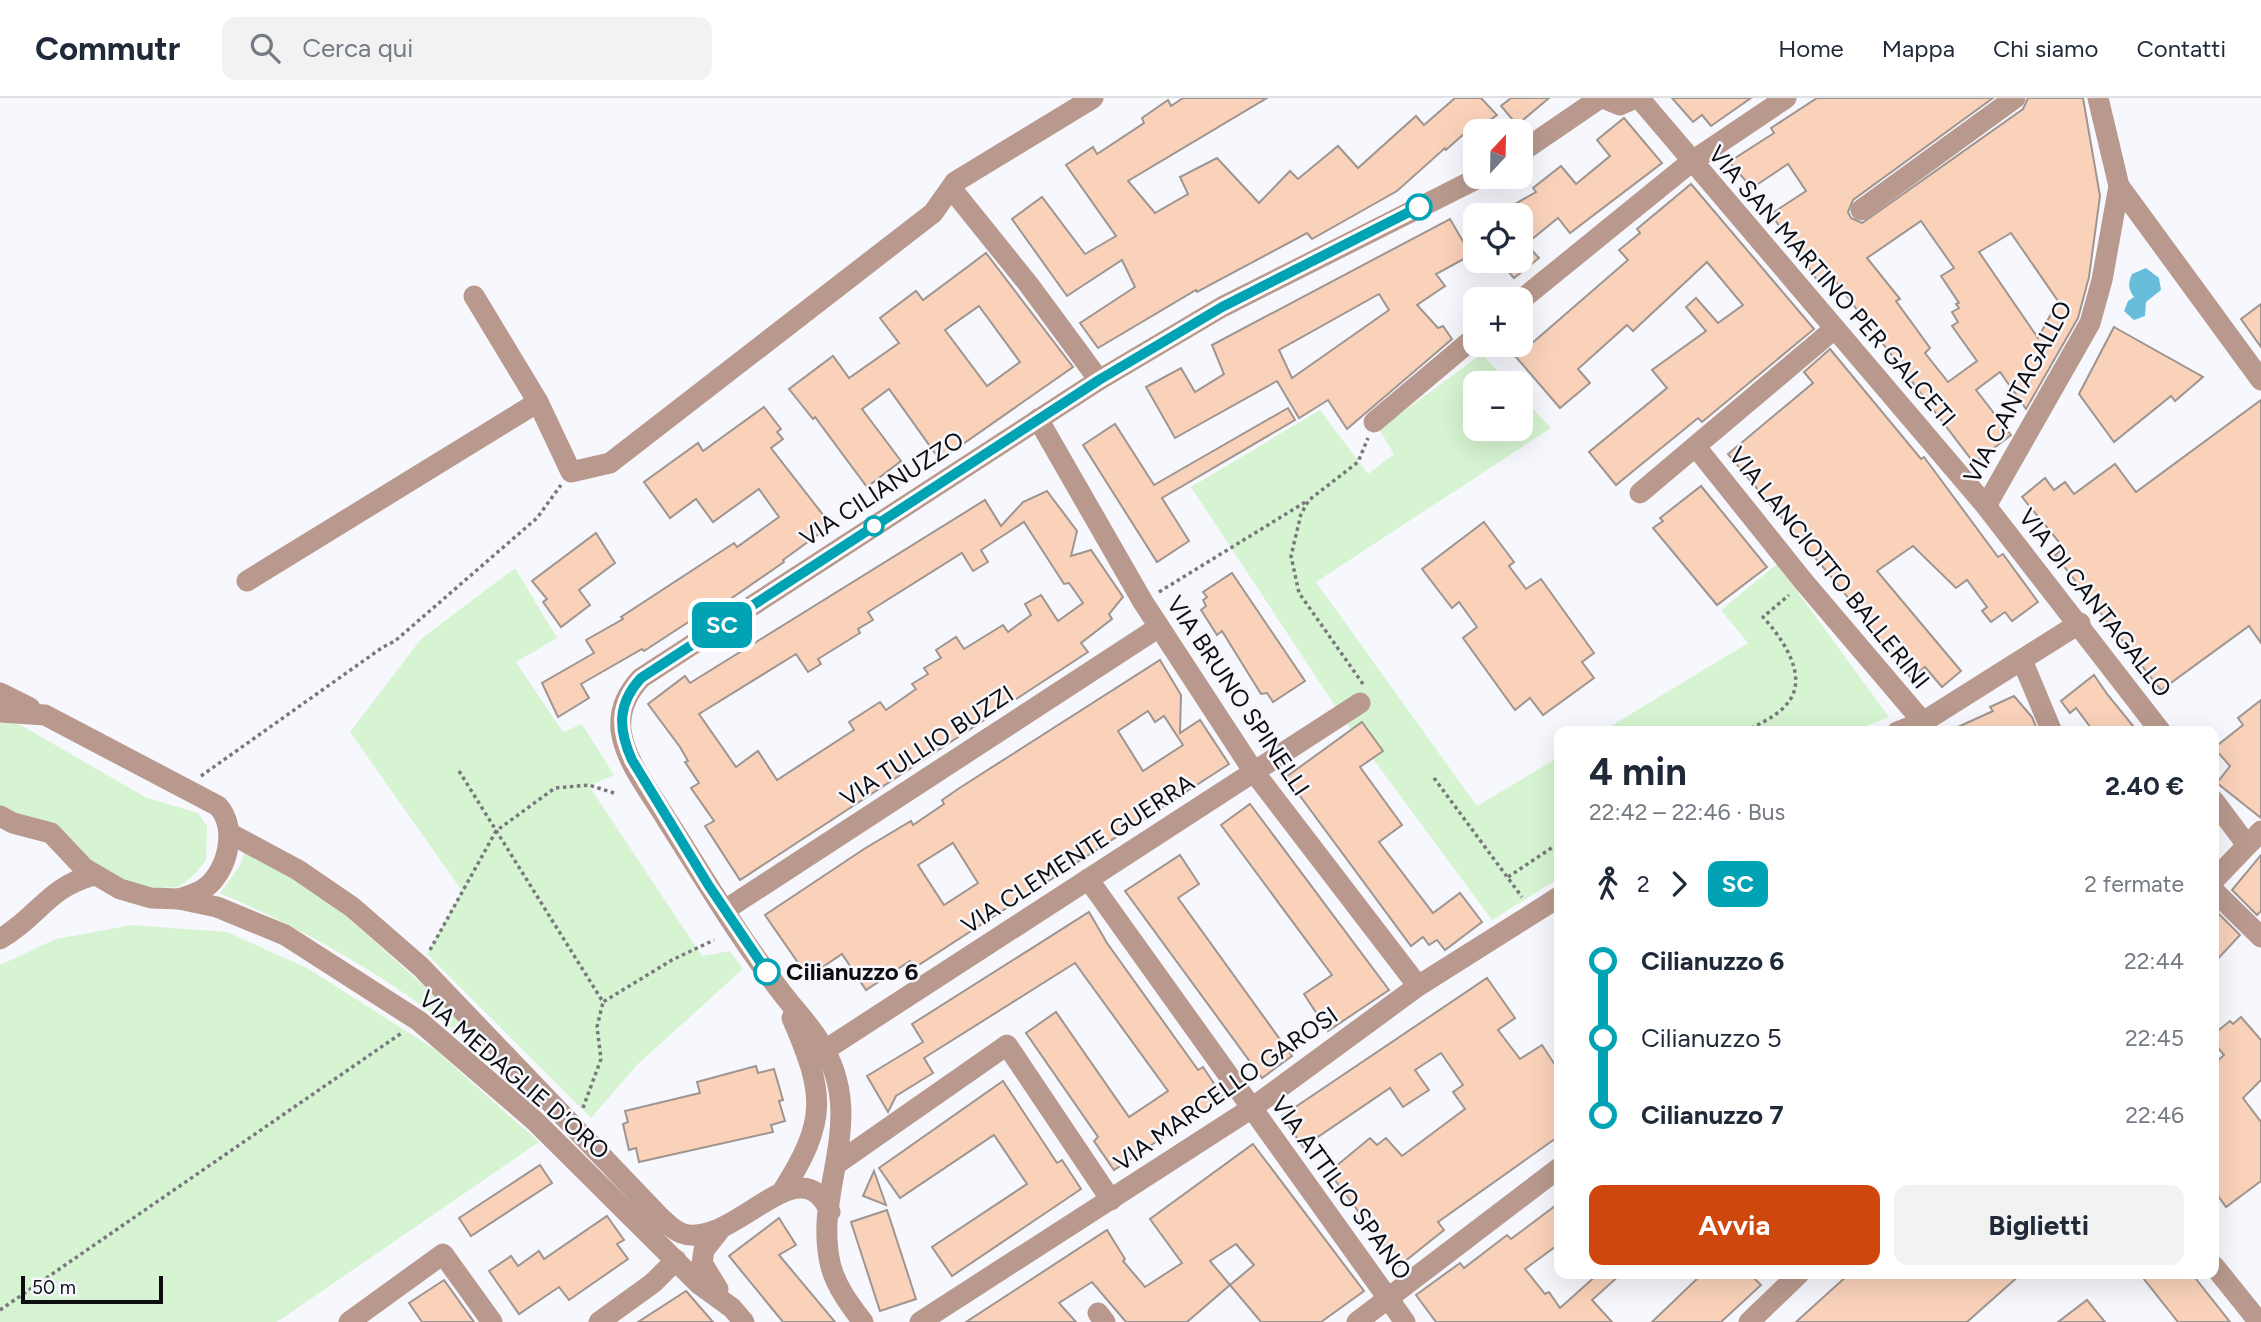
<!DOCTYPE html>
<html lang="it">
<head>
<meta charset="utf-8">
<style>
	:root { --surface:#fff; --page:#f2f2f3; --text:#1f2937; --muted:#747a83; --line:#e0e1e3; --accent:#ce470d }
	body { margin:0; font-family:Figtree,sans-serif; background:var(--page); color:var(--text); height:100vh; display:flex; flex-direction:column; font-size:26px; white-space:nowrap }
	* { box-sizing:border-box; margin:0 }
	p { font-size:23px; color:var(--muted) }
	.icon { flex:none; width:38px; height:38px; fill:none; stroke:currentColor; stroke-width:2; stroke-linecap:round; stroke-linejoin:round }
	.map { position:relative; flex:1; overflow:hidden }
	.side { position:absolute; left:1554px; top:628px; width:665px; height:553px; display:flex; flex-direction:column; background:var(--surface); border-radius:14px; box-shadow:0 7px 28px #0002 }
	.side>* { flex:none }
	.badge { padding:0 14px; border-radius:10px; font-size:24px; line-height:46px }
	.needle { width:46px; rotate:22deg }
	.controls { position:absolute; left:1463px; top:21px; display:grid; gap:14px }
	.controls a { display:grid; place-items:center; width:70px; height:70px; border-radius:14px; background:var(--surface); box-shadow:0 7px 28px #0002; font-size:35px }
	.scale { position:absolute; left:21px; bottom:18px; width:142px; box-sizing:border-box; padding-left:7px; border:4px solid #0e0e11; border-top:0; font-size:19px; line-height:24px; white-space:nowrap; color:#0e0e11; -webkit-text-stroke:5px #f7f8fe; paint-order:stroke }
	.map>.badge { position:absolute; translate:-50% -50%; box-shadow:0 0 0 4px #fff }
	.legs { display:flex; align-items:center; gap:10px; height:77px; padding:0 35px; font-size:23px }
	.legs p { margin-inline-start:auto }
	.headline { display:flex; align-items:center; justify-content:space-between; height:119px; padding:0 35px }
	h1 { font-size:38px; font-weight:700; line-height:52px }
	.button { display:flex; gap:14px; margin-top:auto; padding:14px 35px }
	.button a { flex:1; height:80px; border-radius:14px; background:var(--accent); color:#fff; font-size:28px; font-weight:700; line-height:80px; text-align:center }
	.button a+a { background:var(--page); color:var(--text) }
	ul { padding:0 35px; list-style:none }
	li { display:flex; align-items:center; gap:24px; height:77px; font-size:26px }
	li i { display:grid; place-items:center; width:10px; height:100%; margin:0 9px; background:currentColor }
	li i::after { content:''; width:18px; height:18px; margin:-9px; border:5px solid; border-radius:50%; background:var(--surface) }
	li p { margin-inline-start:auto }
	li:first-child i { background:linear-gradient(#0000 50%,currentColor 0) }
	li:last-child i { background:linear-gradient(currentColor 50%,#0000 0) }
	header { display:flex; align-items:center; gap:42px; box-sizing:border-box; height:98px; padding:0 35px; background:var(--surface); border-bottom:2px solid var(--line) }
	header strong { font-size:33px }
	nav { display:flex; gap:38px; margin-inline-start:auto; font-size:24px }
	.search { width:490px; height:63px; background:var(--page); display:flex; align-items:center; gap:18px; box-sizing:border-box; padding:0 24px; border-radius:14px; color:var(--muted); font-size:26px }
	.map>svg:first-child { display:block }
	.green { fill:#d6f4d1 }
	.water { fill:#68bddb }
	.building { fill:#fad2ba; stroke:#9f9590; stroke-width:2; fill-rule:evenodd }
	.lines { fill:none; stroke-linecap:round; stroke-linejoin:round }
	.path { stroke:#79797d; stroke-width:3.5; stroke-dasharray:3.5 3.5; stroke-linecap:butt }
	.minor { stroke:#b9998e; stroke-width:21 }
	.line-1-casing { stroke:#fff; stroke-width:16 }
	.line-1 { stroke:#00a3b4; stroke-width:10 }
	.stop-1-dot { fill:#fff; stroke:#00a3b4; stroke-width:3.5 }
	.labels { text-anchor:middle; stroke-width:5; stroke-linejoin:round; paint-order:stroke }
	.street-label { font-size:24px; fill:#0e0e11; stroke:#f7f8fe }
	.stop-label { font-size:24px; font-weight:bold; fill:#0e0e11; stroke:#f7f8fe; text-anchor:start }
</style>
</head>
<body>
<header>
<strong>Commutr</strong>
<div class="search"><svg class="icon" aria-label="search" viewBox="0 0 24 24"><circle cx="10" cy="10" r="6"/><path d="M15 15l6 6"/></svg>Cerca qui</div>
<nav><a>Home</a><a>Mappa</a><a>Chi siamo</a><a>Contatti</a></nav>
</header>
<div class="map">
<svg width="2261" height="1224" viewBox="0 0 2261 1224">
	<rect width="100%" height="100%" fill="#f7f8fe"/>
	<g class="green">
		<polygon points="1482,256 1509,285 1475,285 1475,331 1521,331 1521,298 1551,330 1316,484 1477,708 1559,659 1559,780 1492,822 1345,623 1191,389 1320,312 1368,376 1394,356 1379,331"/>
		<polygon points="1777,466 1889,619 1853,633 1601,634 1748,545 1721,512"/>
		<polygon points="515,470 557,540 516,564 563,634 582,626 614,677 589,688 702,858 730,853 743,871 638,966 591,1020 427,856 462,793 350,634 421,541"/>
		<polygon points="5,624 17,625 147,700 198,715 207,728 206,762 195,776 179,789 157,790 129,785 101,774 17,717 0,709 0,625"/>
		<path d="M 245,754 L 324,798 L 437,900 L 478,944 L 474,948 C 397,884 312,835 220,795 L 239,769 Z"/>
		<polygon points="132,827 227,834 307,870 433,950 539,1044 277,1224 0,1224 0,867 56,841"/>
	</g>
	<path class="water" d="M 2146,170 L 2159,180 L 2161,192 L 2146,204 L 2145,218 L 2134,222 L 2124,213 L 2128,203 L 2134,199 C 2128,191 2128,185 2132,176 Z"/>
	<g class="building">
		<polygon points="1183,0 1267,0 1128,83 1155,115 1188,96 1180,79 1217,60 1259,105 1290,73 1298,81 1338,48 1358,70 1416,18 1424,27 1455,0 1481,0 1497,17 1475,33 1474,38 1465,35 1446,52 1445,50 1397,93 1312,141 1307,135 1197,194 1196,192 1098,250 1080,225 1135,189 1122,162 1067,198 1012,121 1042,99 1085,156 1116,138 1066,67 1093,49 1097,56 1144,25 1142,20 1168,2 1171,8"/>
		<polygon points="1511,0 1549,0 1517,27 1501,8"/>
		<polygon points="1672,0 1751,0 1711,28 1702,17 1693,24"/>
		<path d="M 1817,0 L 1993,0 L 1853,102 L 1848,114 L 1851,120 L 1862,125 L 2023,11 L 2028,0 L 2083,0 L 2100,98 L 2089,179 L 2078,220 L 2026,311 L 2000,274 L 1976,292 L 2011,337 L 1974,365 L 1829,175 L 1817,182 L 1771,116 L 1806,93 L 1788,66 L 1752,90 L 1729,64 L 1774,35 L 1771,30 ZM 1921,123 L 1954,170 L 1941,178 L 1959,205 L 1956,206 L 1959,210 L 1952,214 L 1958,224 L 1952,228 L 1977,263 L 1948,284 L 1925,255 L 1930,250 L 1896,203 L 1900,201 L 1867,160 ZM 2011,135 L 2058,203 L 2038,240 L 1979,154 Z"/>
		<polygon points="1624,20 1662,65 1570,135 1558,120 1526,146 1539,160 1514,180 1499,163 1521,163 1521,117 1496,117 1536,94 1533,90 1561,68 1576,86 1610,58 1597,42"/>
		<polygon points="1691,86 1814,231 1702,324 1698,320 1616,387 1589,354 1667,290 1652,272 1706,233 1686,209 1696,200 1718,225 1743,207 1707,164 1633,233 1627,227 1578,271 1590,285 1560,310 1516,259 1628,162 1619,152 1640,135 1637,131"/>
		<path d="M 1450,121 L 1471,157 L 1436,176 L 1445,188 L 1417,207 L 1438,230 L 1443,228 L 1452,241 L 1347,331 L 1328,302 L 1299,320 L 1277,283 L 1175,340 L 1146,289 L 1181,270 L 1195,294 L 1224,276 L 1212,247 ZM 1379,196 L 1389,212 L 1292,280 L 1279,252 Z"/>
		<path d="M 986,155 L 1073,269 L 940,362 L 889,291 L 862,311 L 901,363 L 867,389 L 815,319 L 813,321 L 789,291 L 833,258 L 849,280 L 899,245 L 880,220 L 916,193 L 923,202 ZM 979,208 L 1020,264 L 987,288 L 945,232 Z"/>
		<polygon points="2261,206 2261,249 2241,221"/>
		<polygon points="2114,229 2203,279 2175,303 2171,298 2114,344 2079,296"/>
		<polygon points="1830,251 1921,361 1924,359 1998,459 2003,456 2038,504 2012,523 2005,514 1991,524 1982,513 1987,509 1967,482 1956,490 1913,448 1877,473 1961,573 1942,589 1925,569 1911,580 1838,487 1728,356 1813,285 1804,274"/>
		<polygon points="2261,302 2261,545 2249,528 2161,592 2055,457 2064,450 2022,399 2045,380 2054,392 2065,384 2074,396 2115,366 2136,394"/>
		<polygon points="764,309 781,331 777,334 783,341 771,350 831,427 783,462 784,464 716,511 713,508 644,553 642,551 581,586 589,600 558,619 542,585 594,555 586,542 623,521 621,519 734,445 737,449 779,419 759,391 713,424 696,401 670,420 644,384 698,345 703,353"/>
		<polygon points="1288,310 1295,322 1162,400 1189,443 1157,464 1083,347 1115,326 1154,387"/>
		<polygon points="1701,388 1767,469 1717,507 1653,430 1663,423 1660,420"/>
		<path d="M 1047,393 L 1077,433 L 1071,458 L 1091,452 L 1123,499 L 1109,516 L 1112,521 L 1081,545 L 1088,554 L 740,782 L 705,728 L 714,723 L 691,690 L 699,685 L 685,664 L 688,663 L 680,649 L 648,606 L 685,578 L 690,585 L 985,402 L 1001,428 L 1023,404 ZM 1024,424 L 1064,486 L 1069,485 L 1083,505 L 1058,523 L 1041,497 L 1025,506 L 1031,517 L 1008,534 L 1003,527 L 964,551 L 956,539 L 936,552 L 941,560 L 924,570 L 928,576 L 912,586 L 916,591 L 886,612 L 880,604 L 849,624 L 854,632 L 777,682 L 758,653 L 736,669 L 699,616 L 796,556 L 808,574 L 821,566 L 818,561 L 860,535 L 858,531 L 873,522 L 868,514 L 962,455 L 973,473 L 988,464 L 981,452 Z"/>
		<polygon points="1484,424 1514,464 1509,468 1526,491 1541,481 1594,555 1582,564 1594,580 1543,617 1530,600 1515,612 1463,540 1477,529 1459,504 1452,510 1422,471"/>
		<polygon points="596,435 615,465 579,492 590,507 561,529 543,504 547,501 532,483"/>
		<polygon points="1232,475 1305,583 1273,604 1267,595 1261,596 1222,533 1217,537 1201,512 1206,508 1203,502 1207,499 1203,494"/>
		<path d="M 1160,562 L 1181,597 L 1180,635 L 1200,622 L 1229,666 L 914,870 L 910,863 L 866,892 L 842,856 L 808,879 L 765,817 L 864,751 L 911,723 L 913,727 L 944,706 L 942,702 L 961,689 ZM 1148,613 L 1155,624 L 1164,618 L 1183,647 L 1143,673 L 1118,633 ZM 953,745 L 978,785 L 944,807 L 918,767 Z"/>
		<polygon points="2094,577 2107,596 2138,634 2094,634 2076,610 2070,615 2061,603"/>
		<polygon points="2014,598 2032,619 2038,634 1947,634 1993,613 1990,609"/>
		<polygon points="2261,602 2261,720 2217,685 2230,668 2214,650 2243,627 2238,620"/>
		<polygon points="1362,624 1383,653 1360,669 1402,727 1379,744 1433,815 1460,795 1482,824 1445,852 1437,842 1429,847 1423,839 1411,848 1286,679"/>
		<polygon points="1250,706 1389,892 1328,933 1304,896 1332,877 1221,727"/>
		<polygon points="1180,757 1199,786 1178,800 1292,958 1262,980 1125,793"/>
		<polygon points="2261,757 2261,813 2257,817 2232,792"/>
		<polygon points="2215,812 2240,837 2214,865 2214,813"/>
		<polygon points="1089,814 1107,845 1198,972 1203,969 1223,999 1114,1072 1094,1043 1098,1039 1026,935 1056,914 1129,1019 1168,993 1075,865 924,960 933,975 896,998 888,1014 867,978 923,944 912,926"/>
		<polygon points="1487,880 1515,920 1498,932 1520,961 1542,947 1559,973 1559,1038 1438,1124 1444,1132 1399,1168 1329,1074 1370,1040 1377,1047 1386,1040 1402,1058 1465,1011 1453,994 1463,987 1441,955 1415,972 1429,992 1403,1009 1390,990 1303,1049 1282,1018"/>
		<polygon points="2241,919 2261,942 2261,982 2243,1000 2261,1024 2261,1083 2226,1109 2214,1092 2214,966 2224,957 2214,945 2214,936 2230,923 2233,926"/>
		<polygon points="756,968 758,975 774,971 783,1002 779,1003 785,1023 771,1027 773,1034 639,1064 636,1050 629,1052 623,1026 628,1024 625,1013 700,995 697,984"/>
		<polygon points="1003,983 1057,1065 1062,1062 1081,1091 952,1178 932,1149 1027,1086 994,1037 900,1100 879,1070"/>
		<path d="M 1253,1046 L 1364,1193 L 1321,1224 L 1261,1224 L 1230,1187 L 1187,1224 L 1126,1224 L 1092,1184 L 1059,1205 L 1076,1224 L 966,1224 L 1107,1132 L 1125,1161 L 1123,1163 L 1145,1189 L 1182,1165 L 1150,1121 ZM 1236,1146 L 1254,1167 L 1230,1187 L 1210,1163 Z"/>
		<polygon points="540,1067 552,1085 471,1138 459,1120"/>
		<polygon points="874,1073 886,1107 863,1098"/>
		<polygon points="1559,1105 1559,1146 1525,1171 1545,1196 1549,1194 1560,1210 1598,1176 1621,1176 1592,1202 1612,1224 1436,1224 1416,1197 1460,1165 1464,1170 1507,1137 1511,1141"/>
		<polygon points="887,1112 916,1201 880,1213 851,1124"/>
		<polygon points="607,1118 624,1142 617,1146 628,1161 569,1202 559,1189 519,1216 489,1173 511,1158 518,1168 539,1153 544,1161"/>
		<polygon points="779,1120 796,1147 779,1157 835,1224 783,1224 729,1158"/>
		<polygon points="1702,1176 1750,1176 1761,1187 1721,1224 1652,1224"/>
		<polygon points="1849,1176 2021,1176 1967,1224 1796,1224"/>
		<polygon points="2140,1176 2192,1176 2230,1224 2178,1224"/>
		<polygon points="444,1182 474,1224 422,1224 409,1205"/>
		<polygon points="686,1193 713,1224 638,1224"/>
		<polygon points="2087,1202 2105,1224 2058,1224"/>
	</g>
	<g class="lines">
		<g class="path">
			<polyline points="1159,494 1307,403"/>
			<polyline points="1363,586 1299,495 1291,458 1301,416 1309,402 1358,364 1368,340"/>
			<path d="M 1745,634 C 1758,626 1776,619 1786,607 C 1811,580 1782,540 1763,519 L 1789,497"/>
			<polyline points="459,673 603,904 672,862 714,842"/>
			<polyline points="201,678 383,549 395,543 537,420 561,387"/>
			<polyline points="1434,680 1522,799"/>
			<polyline points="1508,779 1559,745"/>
			<polyline points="430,852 496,733 555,690 589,687 614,695"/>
			<polyline points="583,1010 601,961 597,929 603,904"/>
			<polyline points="0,1212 403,934"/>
		</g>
		<g class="minor">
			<polyline points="1603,0 1620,7 1636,0"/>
			<polyline points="1639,0 1986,408 2161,634"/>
			<polyline points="1521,54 1600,0"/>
			<polyline points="2119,88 2261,282"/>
			<polyline points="951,90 1029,187 1099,282"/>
			<polyline points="1861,112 2015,0"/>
			<polyline points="474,198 538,304 571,374 610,365 933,115 955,84 1093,0"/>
			<polyline points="1521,202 1691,64 1786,0"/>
			<polyline points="1038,321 1143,504 1254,674 1418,888"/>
			<polyline points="1374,324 1475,239"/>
			<polyline points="1696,349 1804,484 1923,624"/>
			<polyline points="1640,395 1833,232"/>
			<polyline points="1986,408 2090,225 2102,182 2119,88 2098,0"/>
			<polyline points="247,483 538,304"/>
			<polyline points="2022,562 2052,634"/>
			<polyline points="0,595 30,610"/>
			<path d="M 0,614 L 45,617 L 218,708 C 238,730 228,773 205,790 C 197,796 188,798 179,801"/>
			<polyline points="1897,634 1923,624 2080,525"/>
			<polyline points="2214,703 2247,747"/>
			<polyline points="0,718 13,725 51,735 84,770 120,791 151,800 179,801 217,809 285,837 419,923 535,1023 699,1186 732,1210 744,1224"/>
			<path d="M 229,735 L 298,772 L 352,809 L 421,869 L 660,1119 C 666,1124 673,1132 681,1135 C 732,1154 799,1043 830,1114"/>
			<polyline points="1088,781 1405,1224"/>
			<polyline points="2214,782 2261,733"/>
			<polyline points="2214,793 2261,839"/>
			<polyline points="725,812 1159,529"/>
			<path d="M 0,841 C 40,818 46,790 94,777"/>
			<polyline points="825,952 1360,605"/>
			<polyline points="838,1065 1007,947 1111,1102"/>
			<path d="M 782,1094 C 828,1022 825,996 792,920"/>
			<polyline points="2214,1168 2259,1224"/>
			<polyline points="718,1191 702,1165 704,1152 719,1133"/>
			<polyline points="1098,1215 1105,1224"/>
			<polyline points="349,1224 443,1156 492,1224"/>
			<polyline points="599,1224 653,1185 676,1162"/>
			<path d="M 863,1224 C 850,1207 837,1190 831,1169 C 811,1091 872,1021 818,941 C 807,924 794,911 782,895 C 740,841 704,780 667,722 C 651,695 625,664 621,632 C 619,612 627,595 641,580 L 1099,282 L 1222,209 L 1480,79"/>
			<polyline points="920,1224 1252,1010 1418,888 1559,799"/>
			<polyline points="1357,1224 1559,1070"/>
			<polyline points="1749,1224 1799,1176"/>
		</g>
	</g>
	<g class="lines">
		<defs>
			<path id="line-1" d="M 767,874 L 709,788 L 632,662 C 618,631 617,606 641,580 L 1099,282 L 1222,209 L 1419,109"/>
		</defs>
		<use href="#line-1" class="line-1-casing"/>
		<use href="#line-1" class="line-1"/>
	</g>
	<g class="stop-1-dot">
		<circle cx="1419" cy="109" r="12"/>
		<circle cx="874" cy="428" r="9"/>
		<circle cx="767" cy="874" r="12"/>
	</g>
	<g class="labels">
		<g class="street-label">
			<text transform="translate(1832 188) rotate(49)" y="8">VIA SAN MARTINO PER GALCETI</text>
			<text transform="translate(2018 294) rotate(-62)" y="8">VIA CANTAGALLO</text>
			<text transform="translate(882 391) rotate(-33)" y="8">VIA CILIANUZZO</text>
			<text transform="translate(1829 470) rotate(51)" y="8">VIA LANCIOTTO BALLERINI</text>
			<text transform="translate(2095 505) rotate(52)" y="8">VIA DI CANTAGALLO</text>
			<text transform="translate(1238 598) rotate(56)" y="8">VIA BRUNO SPINELLI</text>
			<text transform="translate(927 648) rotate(-33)" y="8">VIA TULLIO BUZZI</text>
			<text transform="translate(1078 756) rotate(-33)" y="8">VIA CLEMENTE GUERRA</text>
			<text transform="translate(514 977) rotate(41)" y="8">VIA MEDAGLIE D'ORO</text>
			<text transform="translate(1226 991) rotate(-35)" y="8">VIA MARCELLO GAROSI</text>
			<text transform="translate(1341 1090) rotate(54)" y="8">VIA ATTILIO SPANO</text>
		</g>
		<g class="stop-label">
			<text x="786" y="882">Cilianuzzo 6</text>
		</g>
	</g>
</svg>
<div class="controls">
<a><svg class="needle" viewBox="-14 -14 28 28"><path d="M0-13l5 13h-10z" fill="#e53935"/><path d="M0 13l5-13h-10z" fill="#747a83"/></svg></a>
<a><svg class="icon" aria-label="locate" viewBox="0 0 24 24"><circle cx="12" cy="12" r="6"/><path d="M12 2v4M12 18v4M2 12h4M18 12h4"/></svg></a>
<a>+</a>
<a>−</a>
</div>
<div class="scale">50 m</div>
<b class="badge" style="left:722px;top:527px;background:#00a3b4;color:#fff">SC</b>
<section class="side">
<div class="headline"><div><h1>4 min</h1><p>22:42 – 22:46 · Bus</p></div><b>2.40 €</b></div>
<div class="legs"><svg class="icon" aria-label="walk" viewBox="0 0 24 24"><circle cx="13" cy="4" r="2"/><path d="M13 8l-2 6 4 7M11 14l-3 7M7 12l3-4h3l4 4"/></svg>2<svg class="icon" aria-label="forward" viewBox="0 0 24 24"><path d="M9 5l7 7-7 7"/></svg><b class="badge" style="background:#00a3b4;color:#fff">SC</b><p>2 fermate</p></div>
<ul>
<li><i style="color:#00a3b4"></i><b>Cilianuzzo 6</b><p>22:44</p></li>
<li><i style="color:#00a3b4"></i><span>Cilianuzzo 5</span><p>22:45</p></li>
<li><i style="color:#00a3b4"></i><b>Cilianuzzo 7</b><p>22:46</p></li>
</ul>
<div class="button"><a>Avvia</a><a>Biglietti</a></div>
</section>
</div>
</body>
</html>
